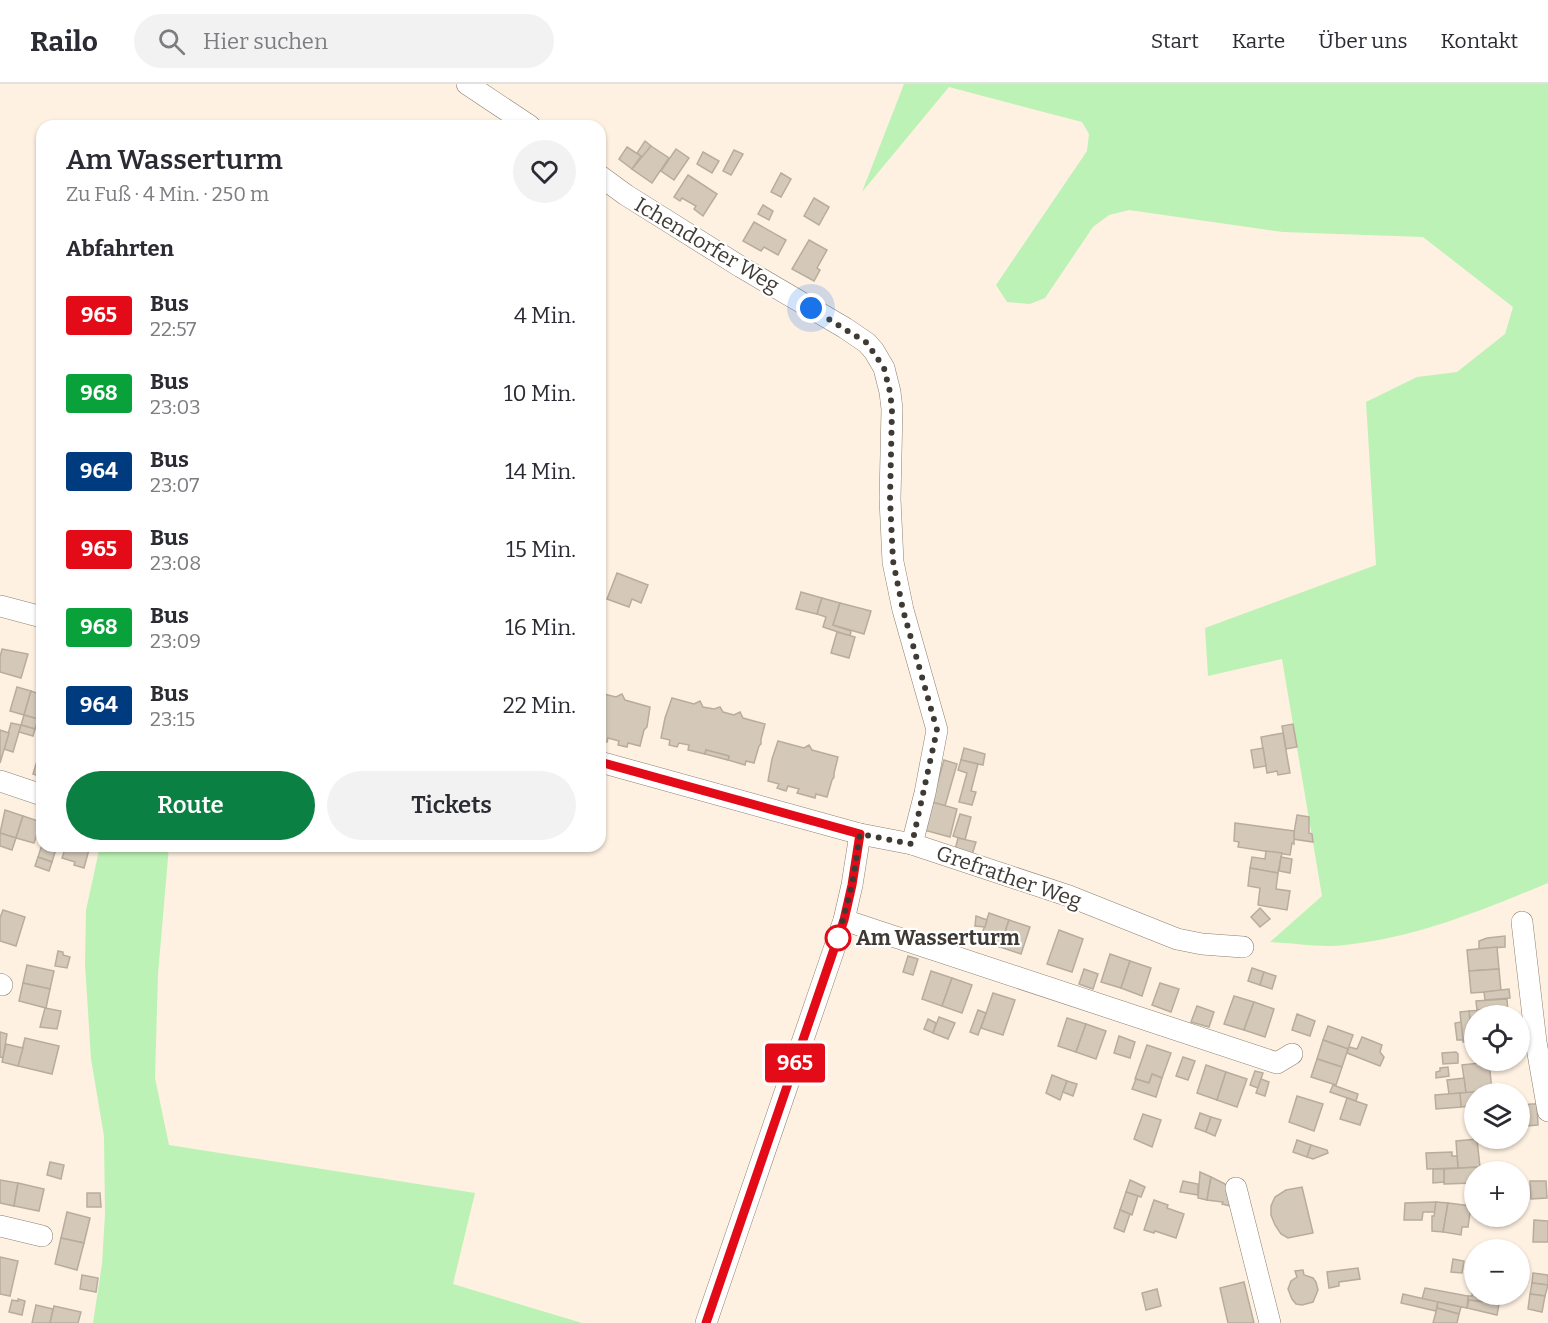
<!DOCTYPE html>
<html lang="de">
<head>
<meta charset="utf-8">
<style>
	:root { --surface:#fff; --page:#f2f2f3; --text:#2b2b33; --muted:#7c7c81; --line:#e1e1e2; --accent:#0b8043 }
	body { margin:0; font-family:Bitter,serif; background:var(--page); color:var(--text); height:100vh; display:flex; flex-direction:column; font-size:22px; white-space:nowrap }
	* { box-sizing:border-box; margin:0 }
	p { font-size:20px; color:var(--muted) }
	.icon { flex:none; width:33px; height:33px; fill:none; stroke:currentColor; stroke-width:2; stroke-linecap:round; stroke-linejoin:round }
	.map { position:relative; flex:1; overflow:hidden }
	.panel { position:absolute; left:36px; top:36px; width:570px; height:732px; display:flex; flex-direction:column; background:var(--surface); border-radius:18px; box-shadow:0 2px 4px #0004 }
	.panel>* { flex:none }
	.badge { padding:0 12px; border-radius:4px; font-size:21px; line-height:39px }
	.tools { position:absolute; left:1464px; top:921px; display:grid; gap:12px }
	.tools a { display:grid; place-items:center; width:66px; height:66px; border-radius:50%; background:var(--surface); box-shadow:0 2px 4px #0004; font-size:30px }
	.you { position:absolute; width:30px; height:30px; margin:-15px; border:4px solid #fff; border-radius:50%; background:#1a73e8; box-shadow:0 0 0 9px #1a73e833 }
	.map>.badge { position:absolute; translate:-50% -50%; box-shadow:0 0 0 3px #fff }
	h2 { padding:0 30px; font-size:22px; line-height:54px }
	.round { display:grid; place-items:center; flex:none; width:63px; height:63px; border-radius:32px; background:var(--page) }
	.overview { display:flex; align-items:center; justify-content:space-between; height:102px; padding:0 30px }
	h1 { font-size:28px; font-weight:600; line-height:45px }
	.button { display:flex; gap:12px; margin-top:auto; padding:12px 30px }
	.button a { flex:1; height:69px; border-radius:36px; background:var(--accent); color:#fff; font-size:24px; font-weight:600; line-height:69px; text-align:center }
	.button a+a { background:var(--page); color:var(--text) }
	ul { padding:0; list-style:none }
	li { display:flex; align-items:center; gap:18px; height:78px; padding:0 30px }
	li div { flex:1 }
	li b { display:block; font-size:22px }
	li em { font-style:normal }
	li .badge { min-width:66px; font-weight:700; text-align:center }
	header { display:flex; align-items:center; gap:36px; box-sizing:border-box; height:84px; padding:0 30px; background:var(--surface); border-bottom:2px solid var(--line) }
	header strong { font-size:28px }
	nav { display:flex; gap:33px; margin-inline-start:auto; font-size:21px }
	.search { width:420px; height:54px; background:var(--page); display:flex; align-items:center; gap:15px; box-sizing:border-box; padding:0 21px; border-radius:33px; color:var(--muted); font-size:22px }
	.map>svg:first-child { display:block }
	.green { fill:#bcf2b5 }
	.building { fill:#d4c8b8; stroke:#b8ac9d; stroke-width:1.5 }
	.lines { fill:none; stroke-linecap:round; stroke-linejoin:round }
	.minor-casing { stroke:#8c8172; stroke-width:22 }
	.minor { stroke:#fff; stroke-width:21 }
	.line-casing { stroke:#fff; stroke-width:14 }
	.line { stroke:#e30b18; stroke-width:9 }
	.walk { stroke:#3f3a34; stroke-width:6; stroke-dasharray:0 10.8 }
	.stop-dot { fill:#fff; stroke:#e30b18; stroke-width:3 }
	.labels { text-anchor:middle; stroke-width:4.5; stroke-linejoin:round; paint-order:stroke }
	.street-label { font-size:21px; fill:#3f3a34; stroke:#fff }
	.stop-label { font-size:21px; font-weight:bold; fill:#3f3a34; stroke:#fff; text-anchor:start }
</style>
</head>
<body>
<header>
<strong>Railo</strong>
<div class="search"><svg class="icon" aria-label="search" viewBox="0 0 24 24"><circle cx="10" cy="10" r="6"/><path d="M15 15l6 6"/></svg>Hier suchen</div>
<nav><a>Start</a><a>Karte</a><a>Über uns</a><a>Kontakt</a></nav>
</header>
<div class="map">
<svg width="1548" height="1239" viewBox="0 0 1548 1239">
	<rect width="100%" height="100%" fill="#fef1e1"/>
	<g class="green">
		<path d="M 904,0 L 1548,0 L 1548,799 C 1483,826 1416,854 1345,861 C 1321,864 1294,859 1270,858 L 1322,812 L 1282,575 L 1208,592 L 1205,544 L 1376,481 L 1366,318 L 1417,293 L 1457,288 L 1505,250 L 1513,223 L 1423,153 L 1283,148 L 1129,126 L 1109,131 L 1093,143 L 1045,214 L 1030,220 L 1007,218 L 996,201 L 1087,67 L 1089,50 L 1082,38 L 949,3 L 862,108 Z"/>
		<polygon points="100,762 169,762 158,890 155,994 169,1061 475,1109 453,1200 582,1239 93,1239 102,1180 105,1130 104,1052 91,975 85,880 86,826"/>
	</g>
	<g class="building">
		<polygon points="645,57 651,62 643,74 637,69"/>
		<polygon points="651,62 669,74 652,99 632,85"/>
		<polygon points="627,63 641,72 632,85 619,75"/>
		<polygon points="676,65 689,74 674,96 661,87"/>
		<polygon points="734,66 743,70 731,91 723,87"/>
		<polygon points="703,68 719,77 712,89 697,80"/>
		<polygon points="781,89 791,95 781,113 771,108"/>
		<polygon points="688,91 717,110 703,132 694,125 696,122 682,114 680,117 674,113"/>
		<polygon points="814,114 829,123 819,141 804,132"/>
		<polygon points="763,121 773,127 769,136 758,130"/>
		<polygon points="754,138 786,156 778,171 764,163 761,167 743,157"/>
		<polygon points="809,156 827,166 817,184 820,186 814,197 792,185"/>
		<polygon points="617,489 648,501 641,519 632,515 629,523 607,515"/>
		<polygon points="801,508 822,514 817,530 796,525"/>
		<polygon points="822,514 840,519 833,541 851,547 850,552 823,543 826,533 817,530"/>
		<polygon points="840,519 871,527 864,550 833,541"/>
		<polygon points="837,548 855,553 849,574 831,569"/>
		<polygon points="2,565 28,570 21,594 0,588 0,573"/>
		<polygon points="17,603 31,607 24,631 10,627"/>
		<polygon points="31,607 42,611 42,622 38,635 24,631"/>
		<polygon points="600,609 616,613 622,610 625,616 650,623 647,643 644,646 640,662 628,659 627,663 618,661 619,657 608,654 607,658 600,656"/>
		<polygon points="672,614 694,620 700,617 703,623 714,625 720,623 723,628 734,631 740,628 743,634 765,640 761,655 761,660 759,662 754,679 746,677 745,681 728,676 729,672 706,666 705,670 688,666 689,661 679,659 677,663 669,661 670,656 661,654 665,634"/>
		<polygon points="24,631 38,635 35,645 21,641"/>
		<polygon points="11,639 21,641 13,668 4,665"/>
		<polygon points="1293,640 1297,663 1286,665 1282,642"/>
		<polygon points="21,641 35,645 33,652 19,648"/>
		<polygon points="0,646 9,649 0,679"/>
		<polygon points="1283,649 1290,689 1278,691 1277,687 1267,689 1261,653"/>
		<polygon points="778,657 804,664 809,661 812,666 838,673 834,689 834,693 832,696 827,713 816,710 815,714 797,709 799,705 788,702 786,707 777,704 779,700 768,697 772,675"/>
		<polygon points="41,664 42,664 42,693 33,690"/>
		<polygon points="964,664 985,670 983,681 961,676"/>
		<polygon points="1263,664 1266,682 1254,684 1251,666"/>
		<polygon points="706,666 729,672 728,676 705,670"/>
		<polygon points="944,676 957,680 945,722 932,718"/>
		<polygon points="961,676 978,680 971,707 976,708 972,721 959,718 967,689 958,686"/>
		<polygon points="932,718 957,725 950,753 924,746"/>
		<polygon points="5,726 23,732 16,754 0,749"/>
		<polygon points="960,730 971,733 965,756 953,752"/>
		<polygon points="1297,731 1309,733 1309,749 1312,750 1313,758 1293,755"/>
		<polygon points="23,732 41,738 34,759 16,754"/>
		<polygon points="1235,739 1294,747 1294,760 1292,759 1290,771 1238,763 1239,758 1234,757"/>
		<polygon points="0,749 16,754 12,766 0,762"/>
		<polygon points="958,754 976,758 971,774 954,770"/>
		<polygon points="42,761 56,765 52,778 38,773"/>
		<polygon points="66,762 90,762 84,784 74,781 75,778 62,774"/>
		<polygon points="1266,767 1282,769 1278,789 1250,784 1252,773 1265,775"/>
		<polygon points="38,773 52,778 49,787 35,782"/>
		<polygon points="1281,773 1292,775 1290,789 1279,787"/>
		<polygon points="1250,784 1278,789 1276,805 1290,807 1287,826 1258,821 1260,804 1248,802"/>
		<polygon points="1260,824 1270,835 1260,843 1251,833"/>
		<polygon points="3,826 25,833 16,862 0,857 0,834"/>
		<polygon points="989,829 1009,836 1000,863 980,856"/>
		<polygon points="976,832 987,836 985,843 975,842"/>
		<polygon points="1009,836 1030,843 1021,870 1000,863"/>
		<polygon points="1059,846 1083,855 1072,888 1047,880"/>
		<polygon points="1505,852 1505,863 1479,865 1479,857 1487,854"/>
		<polygon points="1497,863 1499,885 1469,887 1467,866"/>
		<polygon points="58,867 63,868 63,871 70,873 67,884 55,882"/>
		<polygon points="1110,870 1130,877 1121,904 1101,898"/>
		<polygon points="908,872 918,875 913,891 903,888"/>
		<polygon points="1130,877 1151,884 1142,912 1121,904"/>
		<polygon points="27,881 54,887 50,905 23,899"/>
		<polygon points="1252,884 1264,888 1260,901 1248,897"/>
		<polygon points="1084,885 1098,890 1093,905 1079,900"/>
		<polygon points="1499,885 1501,907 1471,909 1469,887"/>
		<polygon points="931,887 952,894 942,922 922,915"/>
		<polygon points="1264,888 1276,892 1272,905 1260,901"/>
		<polygon points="952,894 972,901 962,929 942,922"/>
		<polygon points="23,899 50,905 46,924 19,917"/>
		<polygon points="1160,899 1179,905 1171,928 1152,921"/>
		<polygon points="1509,905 1510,914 1485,916 1484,908"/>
		<polygon points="993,909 1015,916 1003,951 981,944"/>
		<polygon points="1234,912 1254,918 1244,946 1224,940"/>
		<polygon points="1507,915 1508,928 1503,929 1502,926 1492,927 1493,930 1486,930 1486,926 1477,926 1476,917"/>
		<polygon points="1254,918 1274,925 1265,953 1244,946"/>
		<polygon points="1197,922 1214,928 1209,943 1191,938"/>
		<polygon points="45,924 61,927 57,945 40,943"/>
		<polygon points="978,926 986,929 978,951 970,948"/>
		<polygon points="1486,926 1486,930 1508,928 1508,932 1474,932 1474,957 1472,957 1469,927"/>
		<polygon points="1469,927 1472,957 1463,958 1460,928"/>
		<polygon points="1297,930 1315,937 1310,952 1292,946"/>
		<polygon points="939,933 955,939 948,955 933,949"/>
		<polygon points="1067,934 1086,940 1076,968 1058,962"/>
		<polygon points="928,935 936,939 933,949 924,945"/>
		<polygon points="1461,938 1463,956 1457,956 1455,939"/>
		<polygon points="1086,940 1106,947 1096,975 1076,968"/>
		<polygon points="1328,942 1353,951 1348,965 1323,956"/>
		<polygon points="0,948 7,950 3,974 0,973"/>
		<polygon points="1119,952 1135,958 1130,974 1114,969"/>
		<polygon points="1362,953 1382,961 1380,968 1384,973 1380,982 1347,969 1349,963 1357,965"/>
		<polygon points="25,954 59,962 52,990 18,982"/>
		<polygon points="1323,956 1348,965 1342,983 1317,975"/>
		<polygon points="6,960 23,964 18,982 2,978"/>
		<polygon points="1147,961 1171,969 1162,994 1152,990 1149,999 1135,995"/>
		<polygon points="1456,968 1458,970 1458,979 1443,980 1442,969"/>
		<polygon points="1183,973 1195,977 1188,996 1176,992"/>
		<polygon points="1317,975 1342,983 1336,1001 1311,993"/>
		<polygon points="1489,978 1492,1007 1466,1009 1462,981"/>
		<polygon points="1206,981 1226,988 1217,1016 1197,1009"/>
		<polygon points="1448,983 1449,992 1436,994 1436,988 1440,987 1440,984"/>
		<polygon points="1255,987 1263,989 1258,1004 1250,1001"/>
		<polygon points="1226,988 1247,995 1237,1023 1217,1016"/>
		<polygon points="1152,990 1162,994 1156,1013 1132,1005 1136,995 1149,999"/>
		<polygon points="1052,991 1067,997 1060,1016 1046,1009"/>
		<polygon points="1464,994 1466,1009 1449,1010 1447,996"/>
		<polygon points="1261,995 1269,998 1265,1012 1256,1009"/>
		<polygon points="1067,997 1077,1000 1073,1012 1063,1008"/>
		<polygon points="1333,1001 1358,1010 1356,1017 1330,1008"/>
		<polygon points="1486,1007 1486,1010 1474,1010 1474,1022 1461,1023 1460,1009"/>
		<polygon points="1460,1009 1461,1023 1436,1025 1435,1011"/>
		<polygon points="1297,1012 1323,1020 1314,1047 1289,1038"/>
		<polygon points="1520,1013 1522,1013 1524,1042 1520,1042"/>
		<polygon points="1347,1014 1367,1021 1360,1041 1340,1035"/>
		<polygon points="1531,1020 1537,1020 1538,1041 1525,1042 1524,1021"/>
		<polygon points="1200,1029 1211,1033 1206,1048 1195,1044"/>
		<polygon points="1143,1030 1161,1036 1152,1063 1134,1055"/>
		<polygon points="1211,1033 1221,1036 1215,1052 1206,1048"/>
		<polygon points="1477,1055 1480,1083 1458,1084 1456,1057"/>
		<polygon points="1297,1056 1311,1061 1307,1073 1293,1068"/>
		<polygon points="1311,1061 1327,1066 1328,1069 1313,1075 1307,1073"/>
		<polygon points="1452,1068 1452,1072 1457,1072 1458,1084 1427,1085 1426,1069"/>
		<polygon points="50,1078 64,1081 61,1095 47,1091"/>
		<polygon points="1480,1083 1480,1088 1474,1088 1474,1099 1444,1100 1444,1085"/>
		<polygon points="1433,1085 1444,1085 1444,1098 1433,1099"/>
		<polygon points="1200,1088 1211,1093 1207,1116 1198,1114"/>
		<polygon points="1211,1093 1231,1103 1234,1123 1222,1120 1223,1118 1207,1116"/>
		<polygon points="0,1096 18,1099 14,1122 0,1119"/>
		<polygon points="1130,1096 1145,1103 1141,1113 1126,1108"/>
		<polygon points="1183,1097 1198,1100 1198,1111 1180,1108"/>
		<polygon points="1530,1097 1546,1097 1547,1114 1531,1115"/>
		<polygon points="18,1099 44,1105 39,1127 14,1122"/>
		<polygon points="1302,1103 1313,1149 1288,1154 1281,1150 1275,1141 1271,1131 1271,1122 1275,1113 1286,1106"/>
		<polygon points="1126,1108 1138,1112 1132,1131 1120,1126"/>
		<polygon points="87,1109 100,1109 101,1123 87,1123"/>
		<polygon points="1154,1116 1168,1121 1167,1124 1184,1130 1176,1154 1155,1147 1154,1149 1144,1146"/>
		<polygon points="1436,1118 1435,1128 1423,1128 1422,1136 1404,1136 1405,1119"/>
		<polygon points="1436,1118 1448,1119 1443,1148 1432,1147 1432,1132 1434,1132"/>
		<polygon points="1448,1119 1471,1122 1468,1143 1462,1143 1461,1151 1443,1148"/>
		<polygon points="1120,1126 1130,1130 1124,1148 1114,1144"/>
		<polygon points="67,1128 90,1134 84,1159 61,1154"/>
		<polygon points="1534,1136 1548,1137 1548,1158 1533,1158"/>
		<polygon points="61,1154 84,1159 77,1186 55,1180"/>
		<polygon points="0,1173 18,1177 10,1212 0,1210"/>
		<polygon points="1453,1175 1464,1177 1462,1189 1451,1188"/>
		<polygon points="1358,1184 1360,1195 1339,1198 1339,1202 1329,1204 1327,1188"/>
		<polygon points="1303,1186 1304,1191 1313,1194 1316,1198 1318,1206 1313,1218 1302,1221 1296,1220 1292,1215 1288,1205 1291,1197 1297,1193 1295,1187"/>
		<polygon points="1533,1189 1548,1191 1548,1201 1532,1199"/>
		<polygon points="82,1191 98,1194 96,1208 80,1205"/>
		<polygon points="1474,1195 1474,1210 1497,1210 1496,1220 1468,1216 1468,1212 1472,1212"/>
		<polygon points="1244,1198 1254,1239 1228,1239 1220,1204"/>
		<polygon points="1532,1199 1548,1201 1545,1212 1530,1210"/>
		<polygon points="1425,1204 1468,1212 1467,1224 1422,1215"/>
		<polygon points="1157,1205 1161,1222 1146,1226 1142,1209"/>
		<polygon points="1403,1210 1438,1218 1436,1227 1401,1219"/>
		<polygon points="1530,1210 1545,1212 1542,1228 1528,1225"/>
		<polygon points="18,1215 25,1217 22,1231 9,1228 12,1216 18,1217"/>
		<polygon points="1469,1216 1499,1220 1497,1231 1467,1224"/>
		<polygon points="1438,1218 1461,1223 1459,1230 1437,1224"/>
		<polygon points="36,1221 53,1225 50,1239 32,1239"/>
		<polygon points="54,1222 81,1228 78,1239 50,1239"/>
		<polygon points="1437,1224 1459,1230 1457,1239 1433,1239"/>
	</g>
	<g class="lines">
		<defs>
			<g id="minor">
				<polyline points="467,0 530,42"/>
				<polyline points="600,92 626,111 741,183 845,244 867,259 874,267 884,284 890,308 892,325 890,415 893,478 903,526 937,646 925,709 912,760"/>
				<polyline points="0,522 42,533"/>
				<polyline points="600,678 860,750 912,760 1069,812 1177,855 1202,860 1243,863"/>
				<polyline points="0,697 42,711"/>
				<polyline points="844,836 1277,979 1292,970"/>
				<polyline points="1522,838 1536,958 1548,1027"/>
				<polyline points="0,900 2,901"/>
				<polyline points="1236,1104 1270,1239"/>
				<polyline points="0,1142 42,1152"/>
				<polyline points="706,1239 844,836 852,801 860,750"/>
			</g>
		</defs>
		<use href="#minor" class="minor-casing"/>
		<use href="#minor" class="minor"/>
	</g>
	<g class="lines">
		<defs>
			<polyline id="line" points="600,678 860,750 852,801 844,836 706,1239"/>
		</defs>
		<use href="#line" class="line-casing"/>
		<use href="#line" class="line"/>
		<polyline class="walk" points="811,224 867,259 884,284 890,308 892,325 890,415 893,477 903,526 937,646 912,760 860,750 852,801 838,854"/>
	</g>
	<circle class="stop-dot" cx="838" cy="854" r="12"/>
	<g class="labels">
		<g class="street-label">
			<text transform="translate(707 161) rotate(31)" y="7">Ichendorfer Weg</text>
			<text transform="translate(1009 793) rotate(19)" y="7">Grefrather Weg</text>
		</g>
		<g class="stop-label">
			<text x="856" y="861">Am Wasserturm</text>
		</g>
	</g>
</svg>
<div class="tools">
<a><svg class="icon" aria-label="locate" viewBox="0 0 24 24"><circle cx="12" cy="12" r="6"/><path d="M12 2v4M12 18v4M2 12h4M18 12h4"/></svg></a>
<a><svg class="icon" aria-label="layers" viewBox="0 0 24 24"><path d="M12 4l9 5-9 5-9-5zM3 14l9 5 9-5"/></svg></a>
<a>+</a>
<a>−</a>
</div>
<div class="you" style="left:811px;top:224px"></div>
<b class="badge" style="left:795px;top:979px;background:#e30b18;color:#fff">965</b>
<section class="panel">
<div class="overview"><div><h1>Am Wasserturm</h1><p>Zu Fuß · 4 Min. · 250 m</p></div><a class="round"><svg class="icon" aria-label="heart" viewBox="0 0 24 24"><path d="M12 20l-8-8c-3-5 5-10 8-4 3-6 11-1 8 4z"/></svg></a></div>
<h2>Abfahrten</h2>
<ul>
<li><span class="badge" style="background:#e30b18;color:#fff">965</span><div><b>Bus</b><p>22:57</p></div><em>4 Min.</em></li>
<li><span class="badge" style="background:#09a13a;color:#fff">968</span><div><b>Bus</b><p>23:03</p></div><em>10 Min.</em></li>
<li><span class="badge" style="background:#003b80;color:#fff">964</span><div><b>Bus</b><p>23:07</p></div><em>14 Min.</em></li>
<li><span class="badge" style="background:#e30b18;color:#fff">965</span><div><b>Bus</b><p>23:08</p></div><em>15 Min.</em></li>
<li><span class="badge" style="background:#09a13a;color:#fff">968</span><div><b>Bus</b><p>23:09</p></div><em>16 Min.</em></li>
<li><span class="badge" style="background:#003b80;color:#fff">964</span><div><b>Bus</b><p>23:15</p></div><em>22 Min.</em></li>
</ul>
<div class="button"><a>Route</a><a>Tickets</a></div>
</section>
</div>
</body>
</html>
